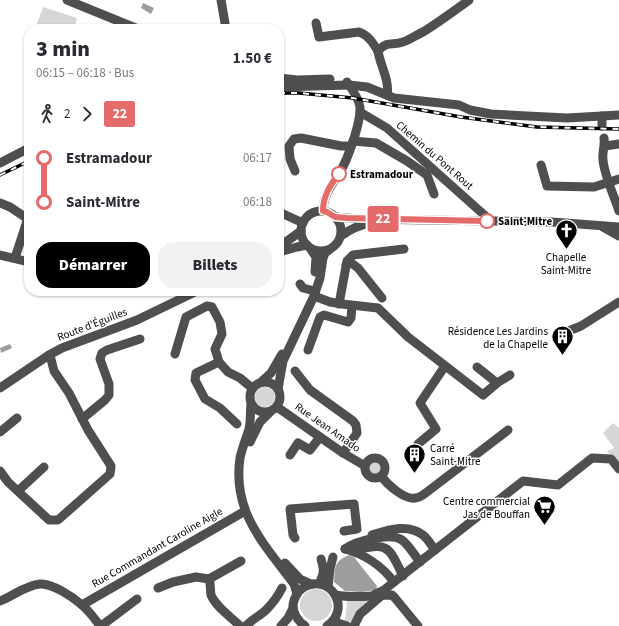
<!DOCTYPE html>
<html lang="fr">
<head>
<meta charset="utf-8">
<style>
	:root { --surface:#fff; --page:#f2f2f3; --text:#2b2b33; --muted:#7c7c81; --accent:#000 }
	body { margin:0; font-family:"Source Sans 3",sans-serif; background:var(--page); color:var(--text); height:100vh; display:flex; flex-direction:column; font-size:15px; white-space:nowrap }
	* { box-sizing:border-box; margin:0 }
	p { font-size:13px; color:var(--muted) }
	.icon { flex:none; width:22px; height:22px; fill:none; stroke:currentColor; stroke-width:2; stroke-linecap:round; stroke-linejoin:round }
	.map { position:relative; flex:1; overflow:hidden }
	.side { position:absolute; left:24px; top:24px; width:260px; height:272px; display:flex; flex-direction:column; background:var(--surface); border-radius:16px; box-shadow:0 1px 3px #0004 }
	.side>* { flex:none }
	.badge { padding:0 8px; border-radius:3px; font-size:14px; line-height:26px }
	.map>.badge { position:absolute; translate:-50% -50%; box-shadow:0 0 0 2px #fff }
	.legs { display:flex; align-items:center; gap:6px; height:44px; padding:0 12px; font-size:13px }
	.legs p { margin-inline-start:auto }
	.summary { display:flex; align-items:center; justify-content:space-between; height:68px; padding:0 12px }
	h1 { font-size:22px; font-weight:800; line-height:30px }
	.primary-button { display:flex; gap:8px; margin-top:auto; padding:8px 12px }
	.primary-button a { flex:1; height:46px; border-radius:16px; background:var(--accent); color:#fff; font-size:16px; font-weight:800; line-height:46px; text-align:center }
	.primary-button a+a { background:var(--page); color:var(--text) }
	ul { padding:0 12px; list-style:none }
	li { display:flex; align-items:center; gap:14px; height:44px; font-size:15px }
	li i { display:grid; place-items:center; width:6px; height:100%; margin:0 5px; background:currentColor }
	li i::after { content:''; width:10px; height:10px; margin:-5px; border:3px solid; border-radius:50%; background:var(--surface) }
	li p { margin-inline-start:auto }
	li:first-child i { background:linear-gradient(#0000 50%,currentColor 0) }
	li:last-child i { background:linear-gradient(currentColor 50%,#0000 0) }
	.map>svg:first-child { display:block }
	.green { fill:#d6d6d6 }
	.water { fill:#9d9d9d }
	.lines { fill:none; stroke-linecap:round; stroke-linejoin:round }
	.minor { stroke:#4f4f4f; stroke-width:9 }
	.rail-casing { stroke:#000; stroke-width:3.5 }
	.rail { stroke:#fff; stroke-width:2; stroke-dasharray:6; stroke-linecap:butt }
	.line-1-casing { stroke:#fff; stroke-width:9 }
	.line-1 { stroke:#e56a6a; stroke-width:6 }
	.stop-1-dot { fill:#fff; stroke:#e56a6a; stroke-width:2 }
	.labels { text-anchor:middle; stroke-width:3; stroke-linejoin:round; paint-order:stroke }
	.street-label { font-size:11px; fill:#000; stroke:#fff }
	.stop-label { font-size:11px; font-weight:bold; fill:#000; stroke:#fff; text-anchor:start }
	.poi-label { font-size:11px; fill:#000; stroke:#fff; text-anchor:end }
</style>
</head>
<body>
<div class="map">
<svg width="619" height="626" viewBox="0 0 619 626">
	<rect width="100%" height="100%" fill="#fff"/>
	<g class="green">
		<polygon points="43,7 77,18 74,29 54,29 37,24"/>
		<circle cx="265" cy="397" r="10"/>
		<polygon points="613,423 619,428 619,466 607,451 614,448 603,433"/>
		<circle cx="375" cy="468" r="6"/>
		<circle cx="316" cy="605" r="16"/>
		<polygon points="347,601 368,601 369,602 353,622 345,621"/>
	</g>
	<g class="water">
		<polygon points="143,3 154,8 151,14 141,8"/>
		<polygon points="10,344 12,348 1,353 0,348"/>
		<path d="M 349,555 L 354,557 L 377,586 L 376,590 L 361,592 L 345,591 L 334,582 C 335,567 334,561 349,555 Z"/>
	</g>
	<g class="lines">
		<g class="minor">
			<polyline points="67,0 138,29"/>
			<polyline points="221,0 226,29"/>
			<path d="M 316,23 L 319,37 L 359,32 C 368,35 373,43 378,51"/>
			<polyline points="279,78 297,80 330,79"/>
			<polyline points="279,87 349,85 367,87 394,98 459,105 470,110 491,114 567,118 619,115"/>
			<path d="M 387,95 C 390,81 380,65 378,51 C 388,40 392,46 403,42 C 410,40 416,35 423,32 C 439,22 454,11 469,0"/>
			<polyline points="360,112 387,128 491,221"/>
			<polyline points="602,126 602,116"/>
			<path d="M 604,138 C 605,148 602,151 603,160 C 604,174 614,196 619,211"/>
			<polyline points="353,141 376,143 407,161 427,175 434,194"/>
			<polyline points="605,146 619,144"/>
			<polyline points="0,163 29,148"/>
			<polyline points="541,165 547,186 594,187 619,179"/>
			<polyline points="295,171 290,159 289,146 294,139 301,138 341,146 351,146"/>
			<polyline points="0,203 10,207 28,219"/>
			<path d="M 323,211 C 323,195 332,185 340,172 C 348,159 361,122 360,107 C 359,99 352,89 347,82"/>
			<circle cx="321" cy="231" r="20"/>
			<polyline points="279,212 303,223"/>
			<polyline points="335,217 359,219 552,222 619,227"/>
			<polyline points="603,227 619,236"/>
			<path d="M 341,236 C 350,229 359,225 371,223"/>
			<polyline points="279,247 301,231"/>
			<polyline points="310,248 316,257 315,272"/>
			<polyline points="279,252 297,247 307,245"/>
			<polyline points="0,255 29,262"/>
			<polyline points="15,258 29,215"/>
			<polyline points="346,265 350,262 358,268 382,298"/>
			<polyline points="300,284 303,288 311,290"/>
			<polyline points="314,296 330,302 342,304 378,308 408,337 483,395 497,383 477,367"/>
			<polyline points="339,304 347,261 353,255 404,249"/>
			<polyline points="566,332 581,326 619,302"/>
			<polyline points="308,350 320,317 324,315 348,322 351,318 352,306"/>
			<polyline points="175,354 186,317 207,306 212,307 220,322 222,334 215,349 219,362 228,372 240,378 252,388"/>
			<polyline points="219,362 196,373 195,380 205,399 220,408 237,424"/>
			<polyline points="295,371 310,390 353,421 356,425 357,433 343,453"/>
			<polyline points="262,381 271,373 282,354"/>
			<circle cx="265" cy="397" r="15"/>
			<polyline points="497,383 510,375"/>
			<polyline points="0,388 49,355 62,348 137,320 197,291"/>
			<polyline points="278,389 283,361 314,296 320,278 323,258 325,253 329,250"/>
			<path d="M 251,404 C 250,412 251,421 249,429 C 246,439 242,448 240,458 C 232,512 264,544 294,584 L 297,594"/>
			<polyline points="277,407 343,453 365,466"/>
			<polyline points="82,419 105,400 109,395 109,384 100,359 102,353 107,350 140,339"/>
			<polyline points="0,432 17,418"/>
			<polyline points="250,442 260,422 271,411"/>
			<polyline points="418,444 436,429 420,403 445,366"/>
			<polyline points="290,455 298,443 310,450 320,437"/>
			<circle cx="375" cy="468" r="10"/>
			<polyline points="0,471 8,482 49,520 58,520 110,474 111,466 88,430 69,393 54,371 51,359 49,355"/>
			<path d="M 381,476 C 387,484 404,500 415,498 C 420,498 423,495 427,492 L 508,430"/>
			<polyline points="18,491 44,467"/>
			<path d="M 372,535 C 388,530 408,523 423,535 C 428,539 431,545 435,550"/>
			<polyline points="295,538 293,535 290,509 354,504 357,529 344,531"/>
			<path d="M 345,549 C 356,541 390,532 402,540 C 408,544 415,556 420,562"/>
			<path d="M 345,549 C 364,554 382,566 394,582 L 384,590 L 375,594"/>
			<path d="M 353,551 C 388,542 388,545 403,576"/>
			<polyline points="285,563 300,579 311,584"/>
			<polyline points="209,579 241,561"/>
			<path d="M 321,579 C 325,573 323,566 321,559"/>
			<polyline points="394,582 523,481 558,485 592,458 611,459 619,469"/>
			<polyline points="328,587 330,569 333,557"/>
			<path d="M 158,588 L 173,582 L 196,577 L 209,579 C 211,584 210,590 211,595 C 216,607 231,617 240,626"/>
			<path d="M 336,595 C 354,599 373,595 392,595 L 395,598 L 418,626"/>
			<path d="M 0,601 C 13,596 26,585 40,584 C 52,583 73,597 82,605 C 89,611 95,619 100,626"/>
			<polyline points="82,605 245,511"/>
			<polyline points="331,623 338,623 347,626"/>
			<polyline points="101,626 137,599"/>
			<path d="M 246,626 C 252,619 260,616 266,610 C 273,603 278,596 282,588"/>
			<polyline points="281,626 288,618 293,608"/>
			<path d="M 305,626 C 298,621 293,614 293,605 C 294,598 298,591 304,587 C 331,573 352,609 327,626"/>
			<polyline points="354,626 360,614 381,596"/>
		</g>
		<defs>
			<g id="rail">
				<polyline points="279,93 299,93 353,98 461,117 537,127 619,129"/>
				<polyline points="0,175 29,161"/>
			</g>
		</defs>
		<use href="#rail" class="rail-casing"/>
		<use href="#rail" class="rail"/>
	</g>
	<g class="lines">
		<defs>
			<path id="line-1" d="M 339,174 C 330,185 323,196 323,211 L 327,212 L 335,217 L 347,218 L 487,221"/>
		</defs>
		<use href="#line-1" class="line-1-casing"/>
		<use href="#line-1" class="line-1"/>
	</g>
	<defs>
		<symbol id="church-pin" viewBox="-11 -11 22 30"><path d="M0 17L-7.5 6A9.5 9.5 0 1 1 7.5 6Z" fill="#000" stroke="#fff"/><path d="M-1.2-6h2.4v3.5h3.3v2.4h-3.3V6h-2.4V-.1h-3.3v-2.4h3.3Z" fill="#fff"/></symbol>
		<symbol id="building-pin" viewBox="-11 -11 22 30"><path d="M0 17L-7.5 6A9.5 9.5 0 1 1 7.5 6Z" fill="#000" stroke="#fff"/><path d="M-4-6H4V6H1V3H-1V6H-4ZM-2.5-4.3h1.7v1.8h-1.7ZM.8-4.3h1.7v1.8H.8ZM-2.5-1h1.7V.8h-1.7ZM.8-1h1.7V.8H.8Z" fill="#fff"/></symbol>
		<symbol id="supermarket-pin" viewBox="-11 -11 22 30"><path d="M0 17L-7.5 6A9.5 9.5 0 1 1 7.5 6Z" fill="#000" stroke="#fff"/><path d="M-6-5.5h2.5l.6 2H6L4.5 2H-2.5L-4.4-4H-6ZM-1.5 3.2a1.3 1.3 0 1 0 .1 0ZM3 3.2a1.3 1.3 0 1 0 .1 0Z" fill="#fff"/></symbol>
	</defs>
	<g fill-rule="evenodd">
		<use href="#church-pin" x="554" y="218" width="25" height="34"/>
		<use href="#building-pin" x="550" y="324" width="25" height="34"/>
		<use href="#building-pin" x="402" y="442" width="25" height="34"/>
		<use href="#supermarket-pin" x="532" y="494" width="25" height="34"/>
	</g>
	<g class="stop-1-dot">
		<circle cx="339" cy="174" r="7"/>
		<circle cx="487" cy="221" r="7"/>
	</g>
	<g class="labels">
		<g class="street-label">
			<text transform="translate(435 155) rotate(41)" y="4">Chemin du Pont Rout</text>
			<text transform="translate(92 324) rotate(-21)" y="4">Route d'Éguilles</text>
			<text transform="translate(328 427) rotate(35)" y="4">Rue Jean Amado</text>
			<text transform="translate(157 547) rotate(-30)" y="4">Rue Commandant Caroline Aigle</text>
		</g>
		<g class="stop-label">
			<text x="350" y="178">Estramadour</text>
			<text x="498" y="225">Saint-Mitre</text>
		</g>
		<g class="poi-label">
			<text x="566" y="261" text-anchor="middle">Chapelle<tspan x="566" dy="13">Saint-Mitre</tspan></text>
			<text x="548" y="335">Résidence Les Jardins<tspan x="548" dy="13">de la Chapelle</tspan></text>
			<text x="430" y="452" text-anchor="start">Carré<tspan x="430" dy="13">Saint-Mitre</tspan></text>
			<text x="530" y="505">Centre commercial<tspan x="530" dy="13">Jas de Bouffan</tspan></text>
		</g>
	</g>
</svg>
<b class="badge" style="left:383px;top:219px;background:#e56a6a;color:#fff">22</b>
<section class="side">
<div class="summary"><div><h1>3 min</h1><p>06:15 – 06:18 · Bus</p></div><b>1.50 €</b></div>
<div class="legs"><svg class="icon" aria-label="walk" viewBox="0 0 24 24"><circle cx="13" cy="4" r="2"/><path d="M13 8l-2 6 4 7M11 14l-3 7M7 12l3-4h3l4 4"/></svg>2<svg class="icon" aria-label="forward" viewBox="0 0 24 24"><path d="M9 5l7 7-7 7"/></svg><b class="badge" style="background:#e56a6a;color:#fff">22</b></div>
<ul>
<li><i style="color:#e56a6a"></i><b>Estramadour</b><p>06:17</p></li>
<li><i style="color:#e56a6a"></i><b>Saint-Mitre</b><p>06:18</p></li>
</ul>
<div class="primary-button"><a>Démarrer</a><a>Billets</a></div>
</section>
</div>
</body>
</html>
